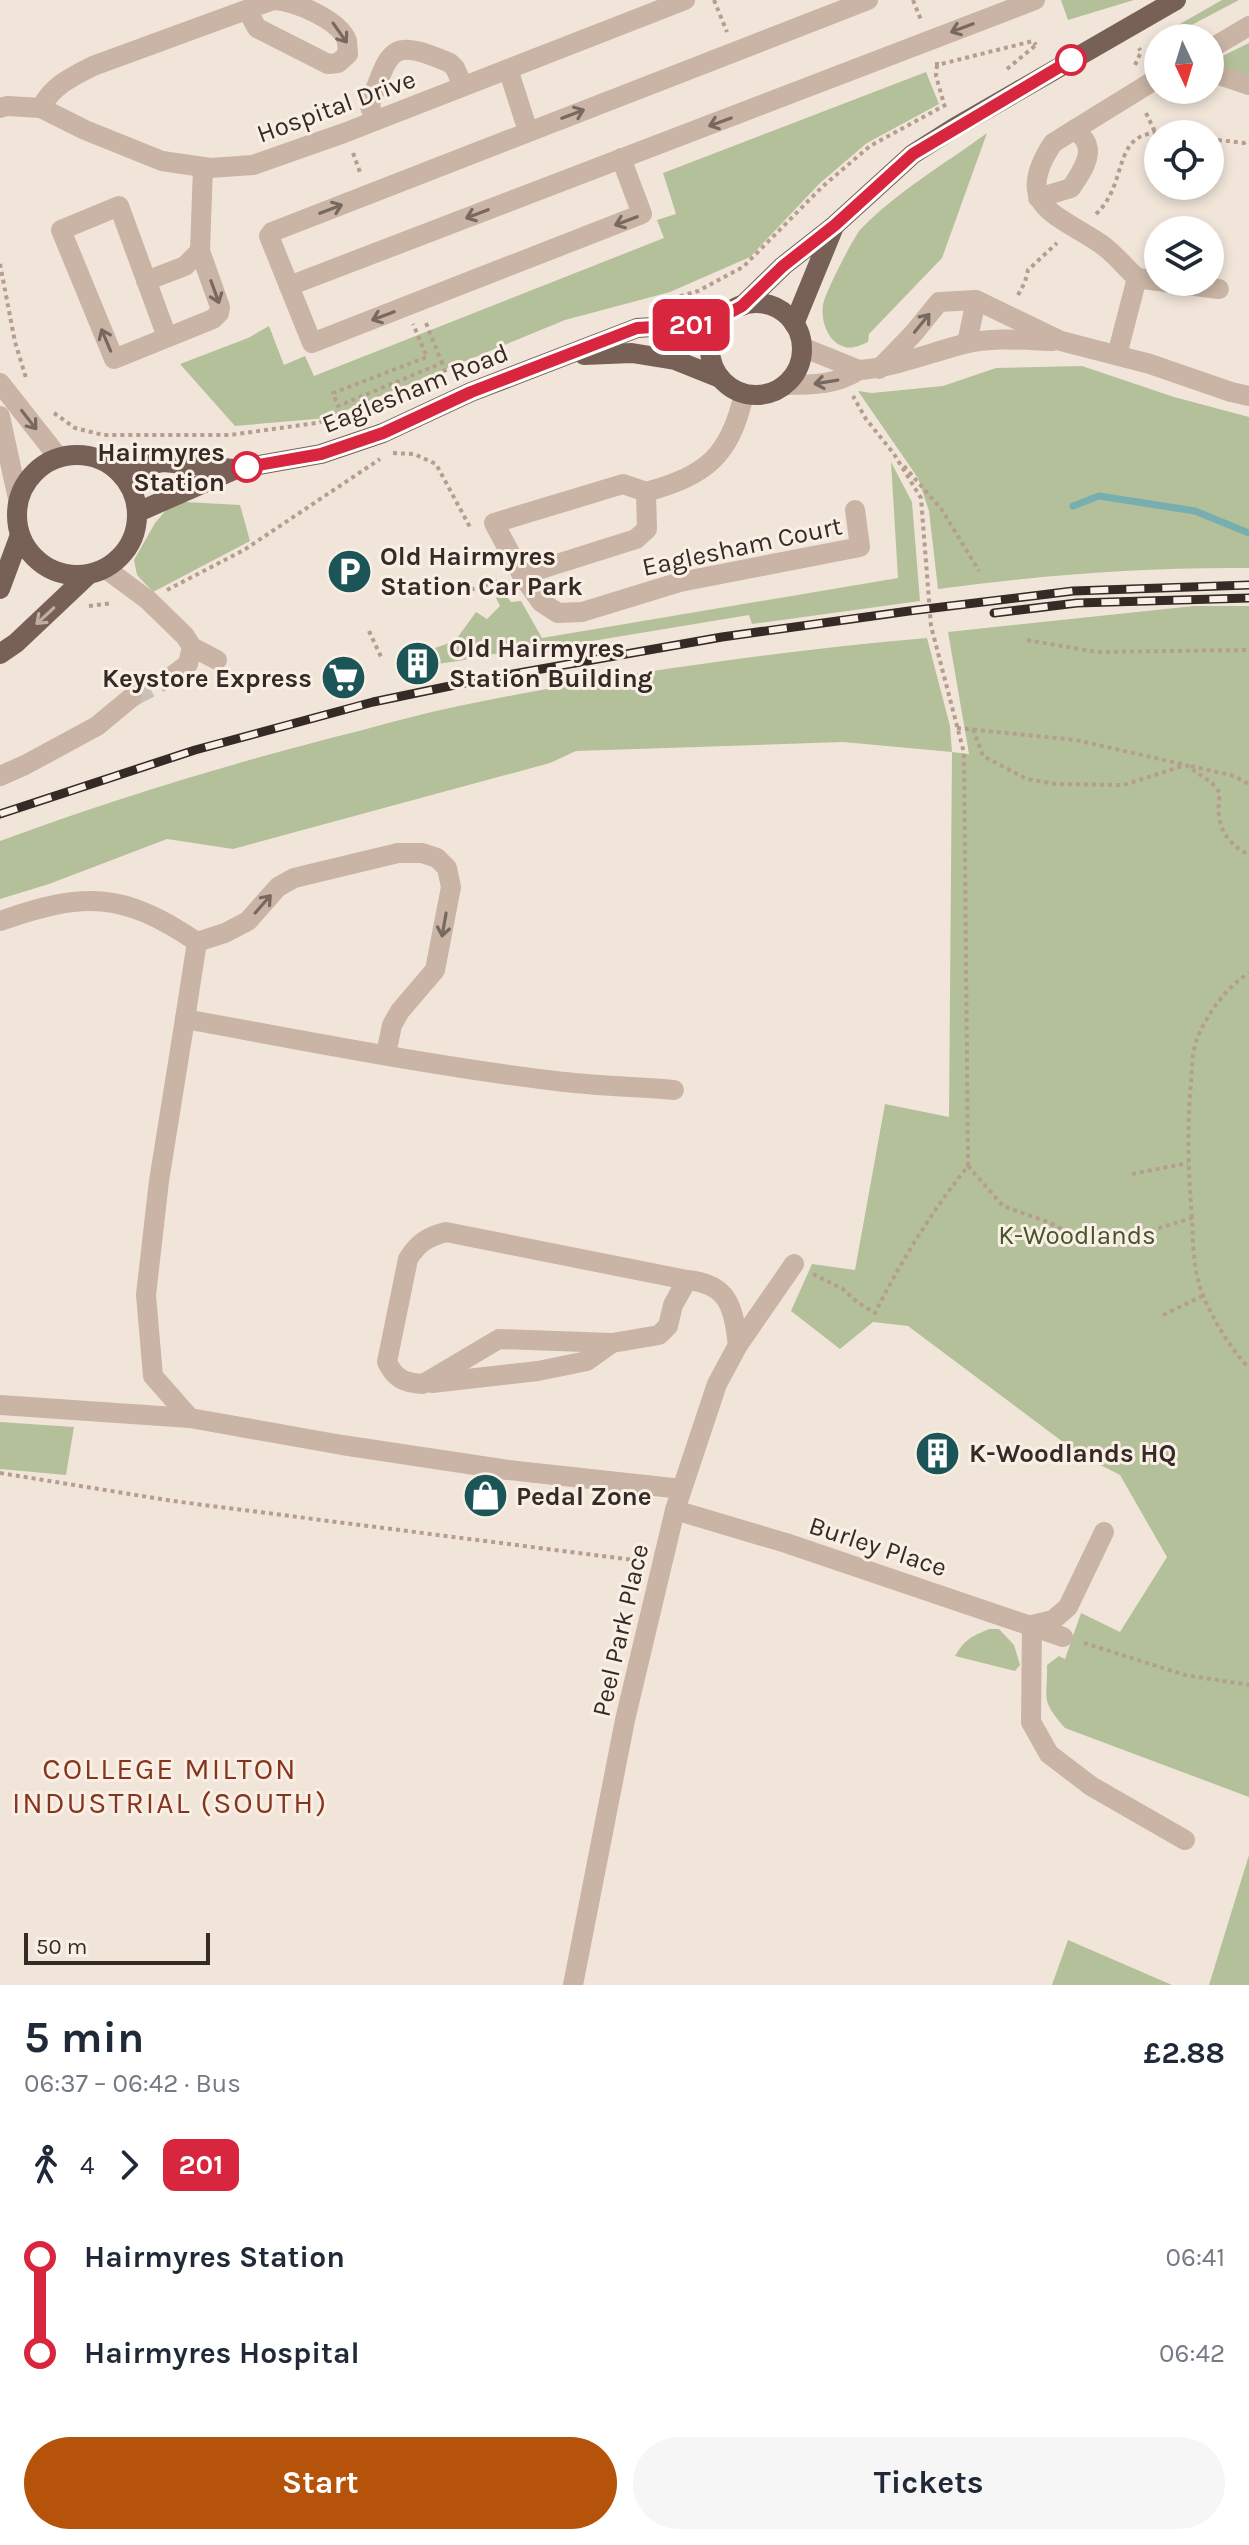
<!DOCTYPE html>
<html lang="en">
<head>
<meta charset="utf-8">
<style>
	:root { --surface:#fff; --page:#f6f6f7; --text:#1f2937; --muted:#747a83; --accent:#b45309 }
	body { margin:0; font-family:Karla,sans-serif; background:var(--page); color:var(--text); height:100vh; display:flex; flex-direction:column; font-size:30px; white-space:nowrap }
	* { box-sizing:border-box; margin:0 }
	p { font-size:26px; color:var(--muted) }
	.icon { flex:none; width:44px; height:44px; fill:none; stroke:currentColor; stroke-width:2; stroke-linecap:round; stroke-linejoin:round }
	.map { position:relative; height:1985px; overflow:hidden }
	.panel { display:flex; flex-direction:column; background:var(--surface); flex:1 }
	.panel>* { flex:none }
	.badge { padding:0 16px; border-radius:12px; font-size:28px; line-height:52px }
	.needle { width:52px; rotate:176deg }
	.tools { position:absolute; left:1144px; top:24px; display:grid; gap:16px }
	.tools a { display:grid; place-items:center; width:80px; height:80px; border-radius:50%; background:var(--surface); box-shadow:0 4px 12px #0003; font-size:40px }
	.scale { position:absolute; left:24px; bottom:20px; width:186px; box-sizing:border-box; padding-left:8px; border:4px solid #352a26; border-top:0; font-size:22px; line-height:28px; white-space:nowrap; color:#352a26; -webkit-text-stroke:6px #f9efe5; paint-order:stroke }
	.map>.badge { position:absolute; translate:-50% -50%; box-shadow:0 0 0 4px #fff }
	.legs { display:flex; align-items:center; gap:12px; height:88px; padding:0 24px; font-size:26px }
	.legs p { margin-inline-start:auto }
	.summary { display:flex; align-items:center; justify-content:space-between; height:136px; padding:0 24px }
	h1 { font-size:44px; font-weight:700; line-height:60px }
	.action { display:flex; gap:16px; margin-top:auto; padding:16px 24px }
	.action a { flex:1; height:92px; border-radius:48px; background:var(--accent); color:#fff; font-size:32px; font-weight:700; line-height:92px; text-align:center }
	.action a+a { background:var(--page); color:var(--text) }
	ul { padding:0 24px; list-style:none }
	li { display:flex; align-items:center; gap:28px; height:96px; font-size:30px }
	li i { display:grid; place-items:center; width:12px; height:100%; margin:0 10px; background:currentColor }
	li i::after { content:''; width:20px; height:20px; margin:-10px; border:6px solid; border-radius:50%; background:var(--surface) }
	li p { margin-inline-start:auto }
	li:first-child i { background:linear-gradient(#0000 50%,currentColor 0) }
	li:last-child i { background:linear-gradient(currentColor 50%,#0000 0) }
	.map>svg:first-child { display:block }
	.green { fill:#b4c099 }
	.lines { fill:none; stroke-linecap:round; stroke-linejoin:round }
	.stream { stroke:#77aeaf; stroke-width:7 }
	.minor-tunnel { stroke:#cbc0b5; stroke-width:20; stroke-dasharray:20 10; stroke-linecap:butt }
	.path { stroke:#b59e8f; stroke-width:4; stroke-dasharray:4 4; stroke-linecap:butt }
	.minor { stroke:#c9b4a5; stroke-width:20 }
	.major { stroke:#776157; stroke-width:20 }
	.rail-casing { stroke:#352a26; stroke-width:9 }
	.rail { stroke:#f9efe5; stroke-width:6; stroke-dasharray:18; stroke-linecap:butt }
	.oneway { stroke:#78685f }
	.oneway2 { stroke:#beafa5 }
	.line-1-casing { stroke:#fff; stroke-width:18 }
	.line-1 { stroke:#d7263d; stroke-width:12 }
	.stop-1-dot { fill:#fff; stroke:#d7263d; stroke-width:4 }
	.labels { text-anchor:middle; stroke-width:6; stroke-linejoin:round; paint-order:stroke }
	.street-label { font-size:26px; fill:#352a26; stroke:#f9efe5 }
	.stop-label { font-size:26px; font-weight:bold; fill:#352a26; stroke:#f9efe5; text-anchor:end }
	.poi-label { font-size:26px; font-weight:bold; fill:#352a26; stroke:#f9efe5; text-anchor:start }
	.park-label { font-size:26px; fill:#45532a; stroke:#f9efe5 }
	.quarter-label { font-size:30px; letter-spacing:2px; fill:#85341e; stroke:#f9efe5 }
</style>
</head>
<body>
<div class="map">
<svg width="1249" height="1985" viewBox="0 0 1249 1985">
	<rect width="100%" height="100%" fill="#f1e5d9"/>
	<g class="green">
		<polygon points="1061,0 1134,0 1068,20"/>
		<polygon points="1222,0 1239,0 1167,38 1164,33"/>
		<polygon points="1249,43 1249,76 1210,65 1210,62"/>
		<polygon points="926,72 939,104 867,143 820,183 750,257 670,292 565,320 327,418 235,426 180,364 248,338 269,326 284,365 305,356 314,376 664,238 657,220 676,214 663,173"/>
		<path d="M 987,133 L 942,258 L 869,334 L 868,342 C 861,345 853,349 845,347 C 827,343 819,317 824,301 C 828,288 852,240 860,230 C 896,192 945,164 987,133 Z"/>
		<path d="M 1082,366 L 1174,397 L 1249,417 L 1249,568 C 1146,567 1041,575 938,589 L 929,511 L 918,478 L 858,391 L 872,393 L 943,386 L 996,368 Z"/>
		<polygon points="891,462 912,502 920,601 752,624 749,615 586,642 487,655 485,647 468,651 470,659 438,664 435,648 455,641 476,612 487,619 500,606 496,598 503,592 511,602 521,601 542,638 898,578"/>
		<polygon points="184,502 240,505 250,541 153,592 137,575 134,560 155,523 167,509"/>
		<path d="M 1194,606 L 1249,606 L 1249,1797 L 1065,1728 C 1039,1698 1048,1700 1047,1665 L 1059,1656 L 1065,1659 L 1081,1613 L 1120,1632 L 1167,1557 L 1120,1475 L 1079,1454 L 908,1326 L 873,1322 L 840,1349 L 791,1311 L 812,1264 L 855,1270 L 885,1104 L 949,1117 L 952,752 L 843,742 L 576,751 L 550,763 L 233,849 L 167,839 L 49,884 L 0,899 L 0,841 C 117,798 238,761 359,731 C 392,722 425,713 459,706 C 614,674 769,652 927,638 L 950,726 L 952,752 L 969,754 L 948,632 Z"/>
		<polygon points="0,1422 74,1427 66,1475 0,1469"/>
		<path d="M 989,1629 L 999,1629 L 1014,1645 L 1020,1665 L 1015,1671 L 955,1656 C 966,1638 971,1637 989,1629 Z"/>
		<polygon points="1249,1855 1249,1985 1209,1985"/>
		<polygon points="1068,1940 1172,1985 1052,1985"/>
	</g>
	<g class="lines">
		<polyline class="stream" points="1073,506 1099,496 1195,511 1249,533"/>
		<polyline class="minor-tunnel" points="132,697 172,676"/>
		<g class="path">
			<polyline points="714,0 727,32"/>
			<polyline points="913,0 921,20"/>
			<polyline points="937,62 937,65 1033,41 1036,45"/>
			<polyline points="937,65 936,76 944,104"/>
			<polyline points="1135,65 1141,52 1139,48"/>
			<polyline points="1007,69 1036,45"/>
			<polyline points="1146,113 1155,132"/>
			<polyline points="1210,139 1244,143 1249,140"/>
			<polyline points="353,153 361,175"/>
			<path d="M 1096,214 C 1132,181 1107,123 1176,134"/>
			<polyline points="0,264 15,342 26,378"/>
			<polyline points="1018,295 1025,282 1028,270 1057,243"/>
			<polyline points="657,303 698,291 743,267 822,187 870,146 949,103"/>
			<polyline points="426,323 442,363"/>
			<polyline points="54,413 75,428 103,435 230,435 316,423 374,408"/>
			<polyline points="377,414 374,408 446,374 442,363 338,406 333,393 427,357 413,324"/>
			<polyline points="393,453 414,454 436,464 471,529"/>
			<polyline points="904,466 942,510 979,571"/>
			<polyline points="167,590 244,550 380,459"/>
			<polyline points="463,592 499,581"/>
			<polyline points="89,606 112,603"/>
			<polyline points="369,631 382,659"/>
			<polyline points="1027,640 1097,652 1249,650"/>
			<path d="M 957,728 L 1076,740 L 1186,765 L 1212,783 L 1220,793 C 1215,823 1223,841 1249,855"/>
			<polyline points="973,729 983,756 1027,779 1055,784 1124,785 1182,766"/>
			<polyline points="1191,766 1234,776 1249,784"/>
			<path d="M 968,1166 L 1003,1206 L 1048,1222 L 1076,1236 L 1126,1238 L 1192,1218 C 1193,1240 1193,1265 1200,1287 C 1208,1312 1231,1350 1249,1368"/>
			<polyline points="1132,1174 1188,1163"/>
			<path d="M 1192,1218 C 1188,1172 1187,1128 1191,1082 C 1192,1066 1192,1049 1199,1034 C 1210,1010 1227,987 1249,973"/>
			<path d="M 813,1274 L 843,1289 L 857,1302 L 875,1313 C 901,1261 932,1211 968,1166 L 964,753 L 931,626 L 921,498 L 894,454 L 866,419 L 853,396"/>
			<polyline points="1163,1315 1204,1295"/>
			<polyline points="0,1473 173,1501 641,1561"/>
			<polyline points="1084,1643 1185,1675 1249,1685"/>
		</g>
		<g class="minor">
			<polyline points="1210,49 1249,26"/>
			<polyline points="508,69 528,131"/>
			<polyline points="1210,72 1249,85"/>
			<polyline points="0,108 7,106 41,108 85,130 162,161 210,168 253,165 344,133 685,0"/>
			<path d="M 41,108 C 52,86 71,77 93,66 L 273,0 C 293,0 340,20 347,41 C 347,41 348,53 348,54 L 338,63 L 328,64 L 257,28 L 247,10"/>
			<path d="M 375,120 L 370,107 L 371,101 C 391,47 391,38 450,63 L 455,68 L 463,86"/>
			<polyline points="621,158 642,214 312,343 269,236 272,232 868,0"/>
			<path d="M 1038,198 L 1071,188 C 1078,177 1092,159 1087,145 C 1086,140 1079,133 1075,129"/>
			<polyline points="200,251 203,167"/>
			<path d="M 1137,278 C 1125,267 1114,253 1101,244 C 1057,214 1011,206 1053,143 L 1158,78"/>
			<polyline points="146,281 185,266 200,251 220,307 219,313 213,319 114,359 61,230 119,206 167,337"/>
			<polyline points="1164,282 1219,289"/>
			<polyline points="289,286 1035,0"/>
			<polyline points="967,343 976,300"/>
			<polyline points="1117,355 1137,278 1158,281"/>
			<polyline points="879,369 913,334 939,302 976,300 1061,341 1150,364 1231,392 1249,396"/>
			<path d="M 859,370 C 895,367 929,353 964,344 C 993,337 1024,340 1053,341"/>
			<polyline points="0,383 59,458"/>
			<path d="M 785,385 C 811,385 837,385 859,370 L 802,347"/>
			<polyline points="0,416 18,499"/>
			<polygon points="623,484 646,492 647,529 636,539 522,575 494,523"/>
			<path d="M 646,492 C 707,475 730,456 744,394"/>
			<polyline points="106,569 148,600 185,636 192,647 217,660"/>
			<polyline points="522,575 541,602 558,613 582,612 680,582 860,547 855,510"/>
			<polyline points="172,676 188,664 192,647"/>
			<polyline points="0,776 25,765 97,726 132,697"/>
			<path d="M 0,921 C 83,892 122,891 197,942"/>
			<polyline points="197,942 225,933 248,921 278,887 294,878 398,853 422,853 437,858 447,868 451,887 435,970 400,1011 392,1025 386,1054"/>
			<polyline points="185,1019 197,942"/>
			<path d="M 674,1090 C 637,1087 601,1086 564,1082 C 437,1067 311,1042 185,1019 L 159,1181 L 146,1295 L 153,1376 L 190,1418 L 342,1445 L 508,1470 L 682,1489"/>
			<path d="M 687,1280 L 446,1232 C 427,1237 418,1243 408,1259 L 387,1362 C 395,1379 405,1383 423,1384 L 499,1339 L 612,1343 L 659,1335 L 668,1326 L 673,1305 L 687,1280 C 730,1284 733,1308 738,1345"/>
			<polyline points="432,1383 538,1371 587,1361 612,1343"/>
			<polyline points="0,1405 190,1418"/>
			<polyline points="675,1510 786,1543 1063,1637"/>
			<polyline points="1104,1532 1068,1607 1053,1620 1032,1625 1031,1722 1049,1754 1091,1786 1185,1840"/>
			<polyline points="573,1985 625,1720 675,1510 717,1384 738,1345 794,1264"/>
		</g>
		<g class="major">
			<circle cx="756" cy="349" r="46"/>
			<polyline points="742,306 783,266 835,225 913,154 954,128 1176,0"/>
			<polyline points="794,324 833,229"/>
			<polyline points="584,355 632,353 675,360 720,378"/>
			<circle cx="77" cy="515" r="60"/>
			<polyline points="117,470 164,462 233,469"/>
			<polyline points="138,512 236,469 321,454 383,433 471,392 637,328 718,323"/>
			<polyline points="0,589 20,535"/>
			<polyline points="0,654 16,643 88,575"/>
		</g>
		<defs>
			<g id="rail">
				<polyline points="994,613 1077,603 1249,598"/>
				<polyline points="0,814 195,750 373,702 479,680 722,637 909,611 1073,591 1249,585"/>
			</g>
		</defs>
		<use href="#rail" class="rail-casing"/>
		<use href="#rail" class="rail"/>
	</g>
	<defs><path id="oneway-shaft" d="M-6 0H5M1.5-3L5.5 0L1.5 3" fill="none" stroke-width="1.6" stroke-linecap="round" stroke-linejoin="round" transform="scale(2)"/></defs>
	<g class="oneway">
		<use href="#oneway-shaft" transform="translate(962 28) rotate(159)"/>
		<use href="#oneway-shaft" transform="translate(340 33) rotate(55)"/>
		<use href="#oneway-shaft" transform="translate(573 114) rotate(-21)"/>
		<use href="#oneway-shaft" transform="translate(720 122) rotate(160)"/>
		<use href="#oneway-shaft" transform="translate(331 209) rotate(-21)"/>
		<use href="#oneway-shaft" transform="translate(477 214) rotate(159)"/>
		<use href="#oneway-shaft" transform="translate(626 221) rotate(159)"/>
		<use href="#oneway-shaft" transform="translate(215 292) rotate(70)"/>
		<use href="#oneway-shaft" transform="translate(383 316) rotate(159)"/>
		<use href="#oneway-shaft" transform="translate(922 323) rotate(-51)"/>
		<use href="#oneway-shaft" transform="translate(106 340) rotate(-113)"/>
		<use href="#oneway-shaft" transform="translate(826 382) rotate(171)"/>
		<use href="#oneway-shaft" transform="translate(29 420) rotate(52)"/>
		<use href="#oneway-shaft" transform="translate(263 904) rotate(-49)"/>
		<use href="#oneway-shaft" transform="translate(444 925) rotate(100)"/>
	</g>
	<use class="oneway2" href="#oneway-shaft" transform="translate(45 616) rotate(137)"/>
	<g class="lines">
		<defs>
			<polyline id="line-1" points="247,467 321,454 383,433 471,392 637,328 718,323 729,313 742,306 783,266 835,225 913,154 1071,60"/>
		</defs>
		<use href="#line-1" class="line-1-casing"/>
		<use href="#line-1" class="line-1"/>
	</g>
	<defs>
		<symbol id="parking-disc" viewBox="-11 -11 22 22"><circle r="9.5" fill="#1b5557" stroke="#f9efe5"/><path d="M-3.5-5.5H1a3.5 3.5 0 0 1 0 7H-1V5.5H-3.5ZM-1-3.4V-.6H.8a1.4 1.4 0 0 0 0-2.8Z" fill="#fff"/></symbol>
		<symbol id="building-disc" viewBox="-11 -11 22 22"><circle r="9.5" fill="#1b5557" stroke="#f9efe5"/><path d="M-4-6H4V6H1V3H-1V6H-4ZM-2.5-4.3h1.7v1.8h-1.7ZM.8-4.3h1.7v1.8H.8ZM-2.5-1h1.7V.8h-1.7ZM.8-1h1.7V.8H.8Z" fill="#fff"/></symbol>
		<symbol id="supermarket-disc" viewBox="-11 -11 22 22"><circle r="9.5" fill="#1b5557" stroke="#f9efe5"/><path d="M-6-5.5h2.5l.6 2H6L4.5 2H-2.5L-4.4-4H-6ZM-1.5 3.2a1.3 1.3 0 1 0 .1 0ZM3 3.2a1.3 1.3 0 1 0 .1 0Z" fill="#fff"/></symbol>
		<symbol id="shop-disc" viewBox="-11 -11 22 22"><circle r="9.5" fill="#1b5557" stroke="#f9efe5"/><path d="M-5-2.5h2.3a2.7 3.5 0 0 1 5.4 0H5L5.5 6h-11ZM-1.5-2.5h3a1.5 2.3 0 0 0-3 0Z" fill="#fff"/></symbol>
	</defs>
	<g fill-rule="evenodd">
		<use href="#parking-disc" x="324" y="546" width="51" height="51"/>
		<use href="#building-disc" x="392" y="638" width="51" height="51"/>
		<use href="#supermarket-disc" x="318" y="652" width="51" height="51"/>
		<use href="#building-disc" x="912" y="1428" width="51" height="51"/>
		<use href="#shop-disc" x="460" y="1470" width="51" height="51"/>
	</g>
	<g class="stop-1-dot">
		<circle cx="1071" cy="60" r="14"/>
		<circle cx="247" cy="467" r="14"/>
	</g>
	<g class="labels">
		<g class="street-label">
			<text transform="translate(336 106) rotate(-20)" y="9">Hospital Drive</text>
			<text transform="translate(415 388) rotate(-22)" y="9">Eaglesham Road</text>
			<text transform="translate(742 546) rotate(-12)" y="9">Eaglesham Court</text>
			<text transform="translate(878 1546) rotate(18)" y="9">Burley Place</text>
			<text transform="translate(620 1630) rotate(-77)" y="9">Peel Park Place</text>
		</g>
		<g class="stop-label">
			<text x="225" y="461">Hairmyres<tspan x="225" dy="30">Station</tspan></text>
		</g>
		<g class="poi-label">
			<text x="380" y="565">Old Hairmyres<tspan x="380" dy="30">Station Car Park</tspan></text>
			<text x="449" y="657">Old Hairmyres<tspan x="449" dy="30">Station Building</tspan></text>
			<text x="312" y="687" text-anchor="end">Keystore Express</text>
			<text x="969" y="1462">K-Woodlands HQ</text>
			<text x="516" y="1505">Pedal Zone</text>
		</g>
		<g class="park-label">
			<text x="1077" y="1244">K-Woodlands</text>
		</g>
		<g class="quarter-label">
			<text x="170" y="1779">COLLEGE MILTON<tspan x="170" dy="34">INDUSTRIAL (SOUTH)</tspan></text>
		</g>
	</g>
</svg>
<div class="tools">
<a><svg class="needle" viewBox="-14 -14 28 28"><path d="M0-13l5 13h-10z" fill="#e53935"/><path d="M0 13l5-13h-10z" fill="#747a83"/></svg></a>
<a><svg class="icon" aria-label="locate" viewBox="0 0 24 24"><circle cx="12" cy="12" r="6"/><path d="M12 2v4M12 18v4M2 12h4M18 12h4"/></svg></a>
<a><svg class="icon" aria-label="layers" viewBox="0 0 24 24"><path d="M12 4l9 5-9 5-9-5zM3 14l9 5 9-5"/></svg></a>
</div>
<div class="scale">50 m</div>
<b class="badge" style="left:691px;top:325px;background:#d7263d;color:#fff">201</b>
</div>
<section class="panel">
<div class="summary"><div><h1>5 min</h1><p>06:37 – 06:42 · Bus</p></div><b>£2.88</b></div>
<div class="legs"><svg class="icon" aria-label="walk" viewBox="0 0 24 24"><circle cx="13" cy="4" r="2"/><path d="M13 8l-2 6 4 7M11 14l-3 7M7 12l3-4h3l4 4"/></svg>4<svg class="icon" aria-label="forward" viewBox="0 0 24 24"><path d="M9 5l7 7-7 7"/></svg><b class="badge" style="background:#d7263d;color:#fff">201</b></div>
<ul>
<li><i style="color:#d7263d"></i><b>Hairmyres Station</b><p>06:41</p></li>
<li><i style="color:#d7263d"></i><b>Hairmyres Hospital</b><p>06:42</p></li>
</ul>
<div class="action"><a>Start</a><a>Tickets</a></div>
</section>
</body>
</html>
